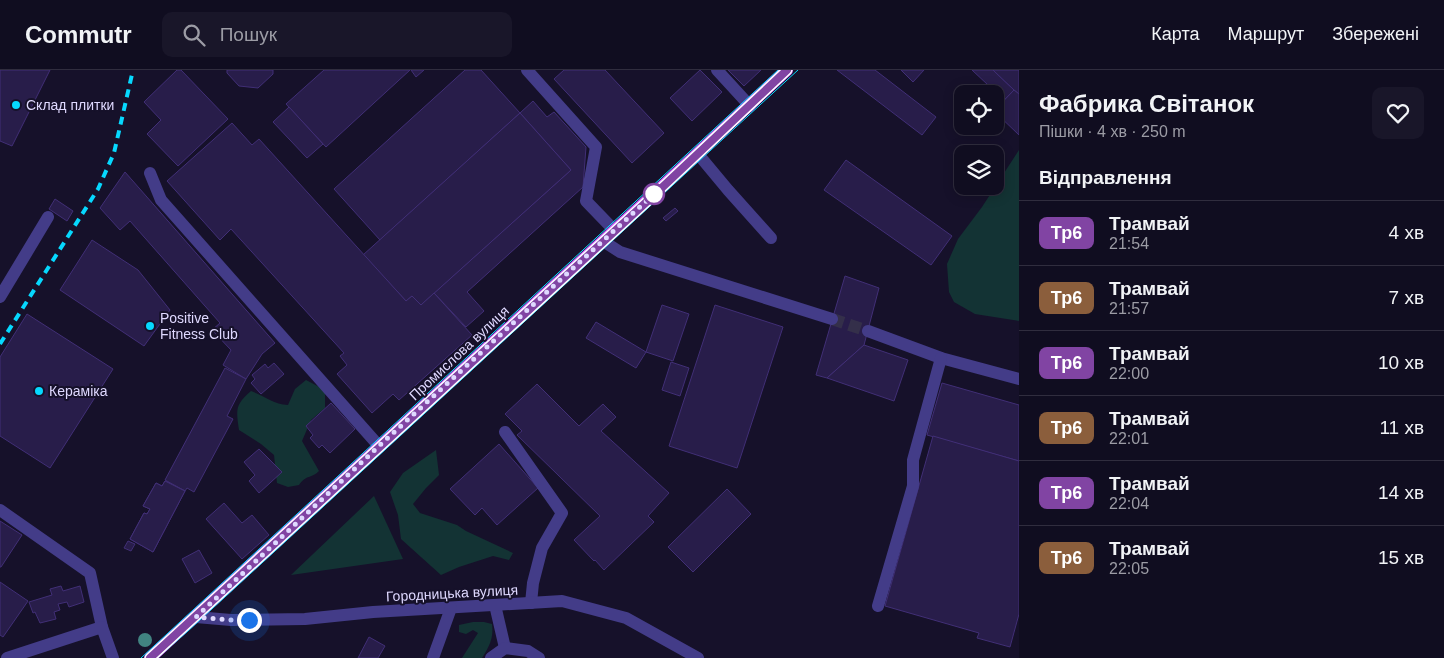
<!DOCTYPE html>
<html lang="uk">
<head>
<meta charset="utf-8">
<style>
	:root { --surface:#100d20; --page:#191629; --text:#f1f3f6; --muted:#9c9ca5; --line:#302d3e }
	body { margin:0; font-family:Helvetica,sans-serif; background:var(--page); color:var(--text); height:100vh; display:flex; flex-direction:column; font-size:19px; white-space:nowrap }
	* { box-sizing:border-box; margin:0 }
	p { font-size:16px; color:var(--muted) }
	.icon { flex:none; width:28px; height:28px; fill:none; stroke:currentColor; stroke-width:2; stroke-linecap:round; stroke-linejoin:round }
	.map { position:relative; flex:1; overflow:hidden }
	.sheet { display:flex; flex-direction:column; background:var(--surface); width:425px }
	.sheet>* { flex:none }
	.badge { padding:0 10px; border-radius:8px; font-size:18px; line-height:32px }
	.controls { position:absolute; left:954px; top:15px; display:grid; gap:10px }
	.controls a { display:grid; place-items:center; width:50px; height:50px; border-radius:10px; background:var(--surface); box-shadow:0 2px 12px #0003,0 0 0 1px var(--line); font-size:25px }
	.you { position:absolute; width:25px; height:25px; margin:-12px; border:4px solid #fff; border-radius:50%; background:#1a73e8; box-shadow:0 0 0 8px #1a73e833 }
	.map>.badge { position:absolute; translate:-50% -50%; box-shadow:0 0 0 2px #fff }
	h2 { padding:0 20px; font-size:19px; line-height:45px }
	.round { display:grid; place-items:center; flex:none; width:52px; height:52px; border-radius:10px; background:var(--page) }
	.overview { display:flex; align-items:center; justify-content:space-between; height:85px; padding:0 20px }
	h1 { font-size:24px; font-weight:700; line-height:38px }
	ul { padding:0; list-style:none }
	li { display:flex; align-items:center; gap:15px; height:65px; padding:0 20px; border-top:1px solid var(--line) }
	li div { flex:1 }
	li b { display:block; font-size:19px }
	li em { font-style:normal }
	li .badge { min-width:55px; font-weight:700; text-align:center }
	header { display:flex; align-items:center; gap:30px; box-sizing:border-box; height:70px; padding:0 25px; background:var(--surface); border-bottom:1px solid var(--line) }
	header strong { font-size:24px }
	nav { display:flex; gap:28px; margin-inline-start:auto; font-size:18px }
	.search { width:350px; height:45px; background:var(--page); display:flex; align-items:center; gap:12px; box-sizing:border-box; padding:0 18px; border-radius:10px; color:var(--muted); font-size:19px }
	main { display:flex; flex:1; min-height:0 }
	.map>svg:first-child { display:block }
	.green { fill:#133334 }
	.building { fill:#281d4a; stroke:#412f76 }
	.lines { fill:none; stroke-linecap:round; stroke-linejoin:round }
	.minor-tunnel { stroke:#342f4a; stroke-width:12; stroke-dasharray:12 6; stroke-linecap:butt }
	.minor { stroke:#433c88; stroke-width:12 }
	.major { stroke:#cc61fe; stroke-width:12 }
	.tram { stroke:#06d8fe; stroke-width:1 }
	.rail { stroke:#06d8fe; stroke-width:4; stroke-dasharray:8 6; stroke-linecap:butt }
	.tree { fill:#418381 }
	.line-casing { stroke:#fff; stroke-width:11 }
	.line { stroke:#8144a3; stroke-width:8 }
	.walk { stroke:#dfd9ff; stroke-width:5; stroke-dasharray:0 9 }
	.poi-dot { fill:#06d8fe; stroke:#16112a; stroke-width:2 }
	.stop-dot { fill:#fff; stroke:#8144a3; stroke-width:2.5 }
	.labels { text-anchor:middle; stroke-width:4; stroke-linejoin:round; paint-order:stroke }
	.poi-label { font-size:14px; fill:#dfd9ff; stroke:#16112a; text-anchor:start }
	.street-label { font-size:14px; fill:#dfd9ff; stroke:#16112a }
</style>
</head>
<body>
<header>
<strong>Commutr</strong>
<div class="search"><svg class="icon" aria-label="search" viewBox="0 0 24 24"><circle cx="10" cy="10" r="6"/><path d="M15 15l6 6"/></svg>Пошук</div>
<nav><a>Карта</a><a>Маршрут</a><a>Збережені</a></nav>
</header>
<main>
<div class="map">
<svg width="1019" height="588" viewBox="0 0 1019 588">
	<rect width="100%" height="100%" fill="#16112a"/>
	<g class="green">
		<polygon points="1019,80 1019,251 975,244 954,232 949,222 947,194 958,169 982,137"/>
		<path d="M 306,310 L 325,320 L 325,338 L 311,350 L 302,371 L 319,401 C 311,409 307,404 299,415 L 288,417 L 277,413 L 274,385 L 261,374 L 239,360 C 236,339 235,335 251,321 C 265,326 273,334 288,335 L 295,319 Z"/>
		<polygon points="436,380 439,405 426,418 413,434 420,443 457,455 466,461 513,483 509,490 493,486 459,497 441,505 401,469 398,445 390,422 403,403"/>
		<polygon points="374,426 403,489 291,505"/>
		<path d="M 473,552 L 484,552 L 492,554 C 494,568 489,577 482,588 L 462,588 L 478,563 L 473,560 L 466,564 L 459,562 L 459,555 Z"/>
	</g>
	<g class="building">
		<polygon points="0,0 50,0 12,76 0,71"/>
		<polygon points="177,0 181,0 228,49 178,96 147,64 161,50 144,32"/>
		<polygon points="227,0 273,0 273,4 258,18 239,16 227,3"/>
		<polygon points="324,0 410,0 326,77 286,34"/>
		<polygon points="411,0 424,0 416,7"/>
		<polygon points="465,0 481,0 520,43 380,170 334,119"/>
		<polygon points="564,0 605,0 664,63 632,93 554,9"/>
		<polygon points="700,0 722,22 692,51 670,28"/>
		<polygon points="728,0 761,0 744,16"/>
		<polygon points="837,0 875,0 936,47 922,65"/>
		<polygon points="901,0 924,0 913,12"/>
		<polygon points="972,0 993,0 1014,20 1004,30"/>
		<polygon points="993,0 1019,0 1019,24 1014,20"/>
		<polygon points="1014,20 1019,24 1019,65 995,42 995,40"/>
		<polygon points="533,31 547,47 554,42 586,77 583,117 467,222 484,241 466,257 434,223 571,100 520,43"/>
		<polygon points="289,37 323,74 307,88 273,52"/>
		<polygon points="520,43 571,100 421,235 412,226 406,231 363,185"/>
		<polygon points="232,53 252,75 259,69 406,231 412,226 421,235 434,223 472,265 399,330 393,324 372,343 337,304 347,295 340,286 344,283 231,159 220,170 167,111"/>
		<polygon points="846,90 952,166 931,195 824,120"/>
		<polygon points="125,102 275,273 262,284 246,309 223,295 231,280 212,260 220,253 130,151 120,160 100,138"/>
		<polygon points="55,129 73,141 67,151 49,139"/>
		<polygon points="675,138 678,141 666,151 663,148"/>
		<polygon points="92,170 138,200 170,240 144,276 60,220"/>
		<polygon points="845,206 879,218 864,275 827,308 816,305"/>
		<polygon points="662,235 689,244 673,291 646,282"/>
		<polygon points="715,235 783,257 737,398 669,376"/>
		<polygon points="27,244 113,299 50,398 0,366 0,287"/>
		<polygon points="596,252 646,282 636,298 586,268"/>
		<polygon points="864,275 908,290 894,331 827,308"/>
		<polygon points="671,292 689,298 680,326 662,320"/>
		<polygon points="274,293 284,304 261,324 251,313 255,309 252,305 265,294 268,298"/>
		<polygon points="225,298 246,309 227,346 233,349 194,422 187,418 185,421 165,410"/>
		<polygon points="942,313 1019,335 1019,391 927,365"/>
		<polygon points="537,314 579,356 603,334 616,347 601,361 669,423 648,446 654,452 604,500 595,490 594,491 574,470 600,446 517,365 522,361 505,344"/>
		<polygon points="331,333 355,359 330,383 322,375 319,378 310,368 313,365 306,356"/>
		<polygon points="933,366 1019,391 1019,544 1010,577 977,568 979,563 885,536"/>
		<polygon points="499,374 538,418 497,455 482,438 475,445 450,419"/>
		<polygon points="259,379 282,402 259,423 249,411 255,405 244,392"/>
		<polygon points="165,411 185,421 153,482 130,469 144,443 147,444 150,439 143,436 156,413 162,416"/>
		<polygon points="165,411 185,421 153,482 130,469 144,443 147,444 150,439 143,436 156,413 162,416"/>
		<polygon points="727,419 751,444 693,502 668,477"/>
		<polygon points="224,433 242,453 252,445 269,465 242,489 206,449"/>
		<polygon points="0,451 22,465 1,497 0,497"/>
		<polygon points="128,471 135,474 131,481 124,478"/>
		<polygon points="199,480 212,503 195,513 182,489"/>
		<polygon points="0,512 28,531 3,567 0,565"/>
		<polygon points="61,516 63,521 80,516 84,532 69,537 67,532 58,534 60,540 54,542 56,549 40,553 35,542 33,543 29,532 52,525 50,519"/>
		<polygon points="369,567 385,576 378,588 358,588"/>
	</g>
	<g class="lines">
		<polyline class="minor-tunnel" points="832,249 868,261"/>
		<g class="minor">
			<polyline points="527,0 596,77 586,131 614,160"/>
			<polyline points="717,0 750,36"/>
			<polyline points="698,84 728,120 771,168"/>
			<polyline points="150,103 161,130 379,376"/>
			<polyline points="603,171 620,182 832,249"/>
			<polyline points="0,227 48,147"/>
			<polyline points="868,261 941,288 1019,309"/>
			<polyline points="505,362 562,443 542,478 533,513 531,533"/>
			<polyline points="0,440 90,503 102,557"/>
			<polyline points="495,535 505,578"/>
			<polyline points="878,536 913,416 913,390 941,288"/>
			<polyline points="196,547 231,550 305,549 373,542 562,531 626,548 698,588"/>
			<polyline points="7,588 102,557 113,588"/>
			<polyline points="433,588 451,538"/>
			<polyline points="491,588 505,578 528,581 539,588"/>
		</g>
		<polyline class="major" points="150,588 653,125 787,0"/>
		<g class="tram">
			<polyline points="141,588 778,0"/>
			<polyline points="157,588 188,561 798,0"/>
		</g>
		<polyline class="rail" points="0,274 98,119 114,83 133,0"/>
	</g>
	<circle class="tree" cx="145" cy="570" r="7"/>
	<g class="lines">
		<defs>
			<polyline id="line" points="150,588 653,126 787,0"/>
		</defs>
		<use href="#line" class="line-casing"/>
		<use href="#line" class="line"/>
		<polyline class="walk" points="249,550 231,550 196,547 379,376 654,124"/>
	</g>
	<g class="poi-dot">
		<circle cx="16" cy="35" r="5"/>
		<circle cx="150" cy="256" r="5"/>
		<circle cx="39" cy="321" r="5"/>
	</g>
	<circle class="stop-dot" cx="654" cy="124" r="10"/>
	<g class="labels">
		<g class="poi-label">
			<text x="26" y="40">Склад плитки</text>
			<text x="160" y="253">Positive<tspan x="160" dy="16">Fitness Club</tspan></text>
			<text x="49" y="326">Кераміка</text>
		</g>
		<g class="street-label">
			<text transform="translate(459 283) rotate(-43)" y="5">Промислова вулиця</text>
			<text transform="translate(452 523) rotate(-3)" y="5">Городницька вулиця</text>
		</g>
	</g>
</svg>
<div class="controls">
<a><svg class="icon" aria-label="locate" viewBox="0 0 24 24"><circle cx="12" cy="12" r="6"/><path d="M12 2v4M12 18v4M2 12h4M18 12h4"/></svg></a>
<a><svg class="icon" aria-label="layers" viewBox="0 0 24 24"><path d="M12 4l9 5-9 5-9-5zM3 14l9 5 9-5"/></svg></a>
</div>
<div class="you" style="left:249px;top:550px"></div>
</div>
<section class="sheet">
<div class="overview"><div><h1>Фабрика Світанок</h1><p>Пішки · 4 хв · 250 m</p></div><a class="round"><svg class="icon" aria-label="heart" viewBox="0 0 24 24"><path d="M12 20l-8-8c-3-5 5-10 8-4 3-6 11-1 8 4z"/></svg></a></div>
<h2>Відправлення</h2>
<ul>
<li><span class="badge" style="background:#8144a3;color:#fff">Тр6</span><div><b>Трамвай</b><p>21:54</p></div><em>4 хв</em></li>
<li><span class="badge" style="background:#8b5e3c;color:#fff">Тр6</span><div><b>Трамвай</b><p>21:57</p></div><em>7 хв</em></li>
<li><span class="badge" style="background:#8144a3;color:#fff">Тр6</span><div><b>Трамвай</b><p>22:00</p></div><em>10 хв</em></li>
<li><span class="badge" style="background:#8b5e3c;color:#fff">Тр6</span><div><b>Трамвай</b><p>22:01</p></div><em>11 хв</em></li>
<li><span class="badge" style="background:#8144a3;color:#fff">Тр6</span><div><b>Трамвай</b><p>22:04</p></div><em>14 хв</em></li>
<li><span class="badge" style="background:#8b5e3c;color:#fff">Тр6</span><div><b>Трамвай</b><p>22:05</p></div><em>15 хв</em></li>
</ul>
</section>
</main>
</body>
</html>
